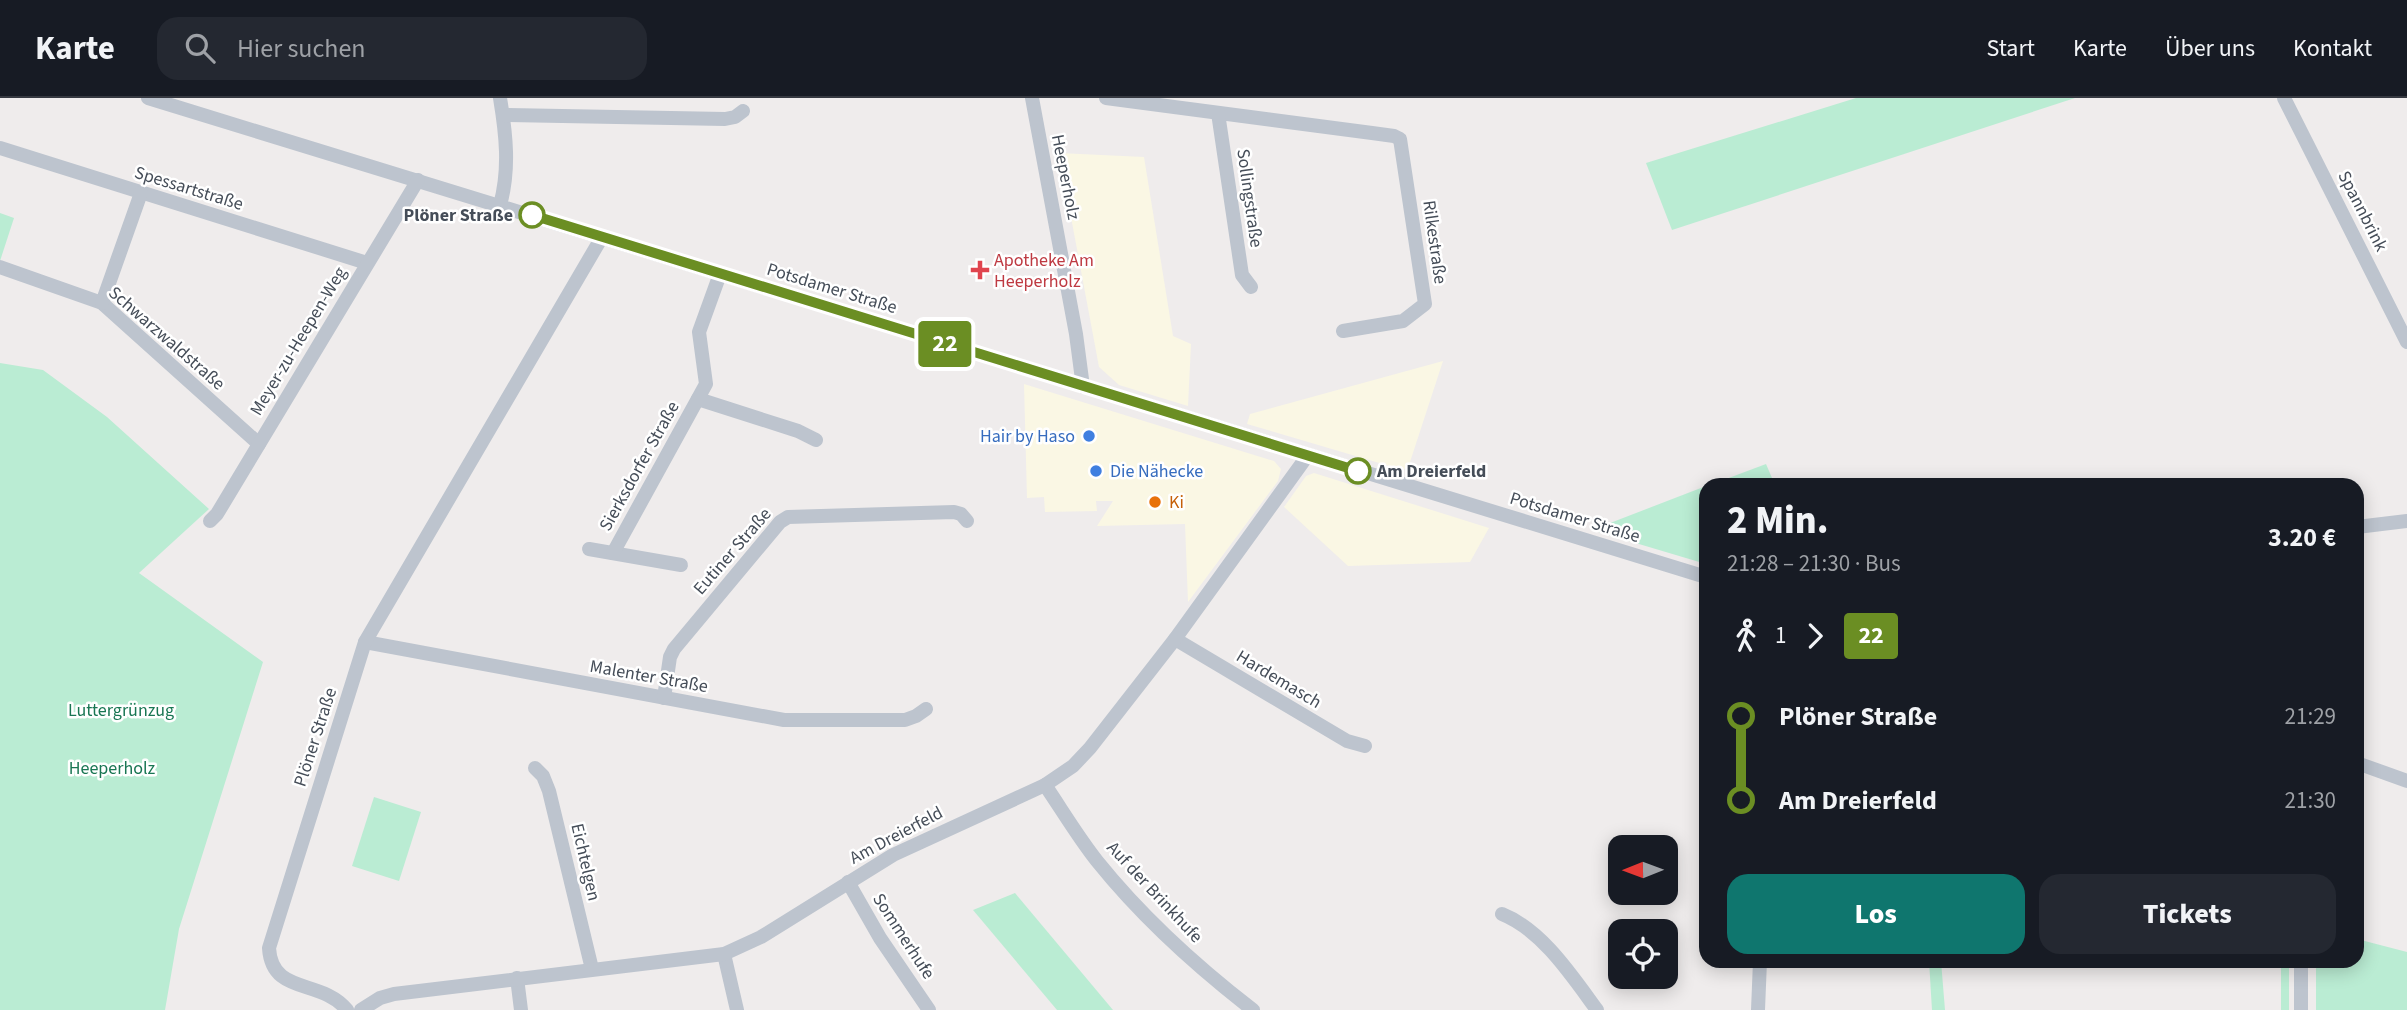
<!DOCTYPE html>
<html lang="de">
<head>
<meta charset="utf-8">
<style>
	:root { --surface:#171b24; --page:#242831; --text:#f1f3f6; --muted:#9ea1a6; --line:#363941; --accent:#0f766e }
	body { margin:0; font-family:"Source Sans 3",sans-serif; background:var(--page); color:var(--text); height:100vh; display:flex; flex-direction:column; font-size:26px; white-space:nowrap }
	* { box-sizing:border-box; margin:0 }
	p { font-size:23px; color:var(--muted) }
	.icon { flex:none; width:38px; height:38px; fill:none; stroke:currentColor; stroke-width:2; stroke-linecap:round; stroke-linejoin:round }
	.map { position:relative; flex:1; overflow:hidden }
	.drawer { position:absolute; left:1699px; top:380px; width:665px; height:490px; display:flex; flex-direction:column; background:var(--surface); border-radius:21px; box-shadow:0 4px 18px #0003 }
	.drawer>* { flex:none }
	.badge { padding:0 14px; border-radius:5px; font-size:24px; line-height:46px }
	.needle { width:46px; rotate:269deg }
	.fabs { position:absolute; left:1608px; top:737px; display:grid; gap:14px }
	.fabs a { display:grid; place-items:center; width:70px; height:70px; border-radius:14px; background:var(--surface); box-shadow:0 4px 18px #0003; font-size:35px }
	.map>.badge { position:absolute; translate:-50% -50%; box-shadow:0 0 0 4px #fff }
	.legs { display:flex; align-items:center; gap:10px; height:77px; padding:0 28px; font-size:23px }
	.legs p { margin-inline-start:auto }
	.overview { display:flex; align-items:center; justify-content:space-between; height:119px; padding:0 28px }
	h1 { font-size:38px; font-weight:800; line-height:52px }
	.cta { display:flex; gap:14px; margin-top:auto; padding:14px 28px }
	.cta a { flex:1; height:80px; border-radius:21px; background:var(--accent); color:#fff; font-size:28px; font-weight:800; line-height:80px; text-align:center }
	.cta a+a { background:var(--page); color:var(--text) }
	ul { padding:0 28px; list-style:none }
	li { display:flex; align-items:center; gap:24px; height:84px; font-size:26px }
	li i { display:grid; place-items:center; width:10px; height:100%; margin:0 9px; background:currentColor }
	li i::after { content:''; width:18px; height:18px; margin:-9px; border:5px solid; border-radius:50%; background:var(--surface) }
	li p { margin-inline-start:auto }
	li:first-child i { background:linear-gradient(#0000 50%,currentColor 0) }
	li:last-child i { background:linear-gradient(currentColor 50%,#0000 0) }
	header { display:flex; align-items:center; gap:42px; box-sizing:border-box; height:98px; padding:0 35px; background:var(--surface); border-bottom:2px solid var(--line) }
	header strong { font-size:33px }
	nav { display:flex; gap:38px; margin-inline-start:auto; font-size:24px }
	.search { width:490px; height:63px; background:var(--page); display:flex; align-items:center; gap:18px; box-sizing:border-box; padding:0 24px; border-radius:21px; color:var(--muted); font-size:26px }
	.map>svg:first-child { display:block }
	.commercial { fill:#faf7e4 }
	.green { fill:#baecd3 }
	.lines { fill:none; stroke-linecap:round; stroke-linejoin:round }
	.minor { stroke:#bdc4ce; stroke-width:14 }
	.line-1-casing { stroke:#fff; stroke-width:16 }
	.line-1 { stroke:#6b8e23; stroke-width:10 }
	.stop-1-dot { fill:#fff; stroke:#6b8e23; stroke-width:3.5 }
	.health-dot { fill:#e0444e; stroke:#fff; stroke-width:2.5 }
	.shop-dot { fill:#3f7fe0; stroke:#fff; stroke-width:2.5 }
	.food-dot { fill:#e8710a; stroke:#fff; stroke-width:2.5 }
	.labels { text-anchor:middle; stroke-width:5; stroke-linejoin:round; paint-order:stroke }
	.street-label { font-size:18px; fill:#454d58; stroke:#fff }
	.stop-label { font-size:18px; font-weight:bold; fill:#454d58; stroke:#fff; text-anchor:end }
	.health-label { font-size:18px; fill:#be3a42; stroke:#fff; text-anchor:start }
	.shop-label { font-size:18px; fill:#366cbe; stroke:#fff; text-anchor:end }
	.food-label { font-size:18px; fill:#c56008; stroke:#fff; text-anchor:start }
	.park-label { font-size:18px; fill:#197653; stroke:#fff }
</style>
</head>
<body>
<header>
<strong>Karte</strong>
<div class="search"><svg class="icon" aria-label="search" viewBox="0 0 24 24"><circle cx="10" cy="10" r="6"/><path d="M15 15l6 6"/></svg>Hier suchen</div>
<nav><a>Start</a><a>Karte</a><a>Über uns</a><a>Kontakt</a></nav>
</header>
<div class="map">
<svg width="2407" height="912" viewBox="0 0 2407 912">
	<rect width="100%" height="100%" fill="#efecec"/>
	<g class="commercial">
		<polygon points="1059,55 1144,59 1173,238 1191,246 1188,308 1119,287 1099,269"/>
		<polygon points="1443,263 1409,367 1403,372 1247,326 1250,316"/>
		<polygon points="1024,286 1274,363 1281,371 1278,383 1188,504 1185,426 1097,428 1113,403 1096,403 1097,413 1045,414 1044,399 1027,400"/>
		<polygon points="1314,375 1489,430 1470,464 1348,468 1284,409 1306,378"/>
	</g>
	<g class="green">
		<polygon points="1856,0 2075,0 1672,132 1646,65"/>
		<polygon points="0,115 14,120 0,163"/>
		<polygon points="0,265 43,272 107,319 209,411 139,475 263,564 179,831 165,912 0,912"/>
		<polygon points="1766,366 1775,387 1710,387"/>
		<polygon points="1706,388 1706,466 1592,432"/>
		<polygon points="374,699 421,714 399,783 352,768"/>
		<polygon points="1015,795 1113,912 1057,912 973,812"/>
		<polygon points="2357,841 2407,854 2407,912 2316,912 2316,863 2357,863"/>
		<polygon points="1929,863 1941,863 1945,912 1932,912"/>
		<rect x="2281" y="863" width="8" height="49"/>
	</g>
	<g class="lines">
		<g class="minor">
			<polyline points="148,0 1706,479"/>
			<path d="M 500,0 C 506,36 510,71 500,107"/>
			<polyline points="1032,0 1076,236 1083,289"/>
			<polyline points="1106,0 1372,35 1394,38 1400,41 1425,206 1403,223 1343,233"/>
			<polyline points="2284,0 2407,244"/>
			<polyline points="1218,15 1242,177 1251,189"/>
			<polyline points="503,17 725,21 735,19 743,13"/>
			<polyline points="0,50 367,165"/>
			<polyline points="0,169 102,205 259,346"/>
			<polyline points="102,205 141,95"/>
			<polyline points="698,301 798,333 816,342"/>
			<polyline points="210,423 217,416 418,82"/>
			<polyline points="2357,429 2407,423"/>
			<polyline points="589,451 681,467"/>
			<polyline points="613,455 706,286 699,234 720,176"/>
			<polyline points="1175,541 1347,643 1365,648"/>
			<polyline points="365,544 784,622 905,622 916,618 926,611"/>
			<polyline points="664,600 670,559 674,551 780,424 788,419 954,414 961,416 967,423"/>
			<polyline points="2357,665 2407,683"/>
			<polyline points="535,670 543,678 549,693 592,871"/>
			<path d="M 1045,687 C 1062,712 1078,739 1097,763 C 1142,819 1196,868 1253,912"/>
			<polyline points="848,784 880,840 929,912"/>
			<path d="M 1502,816 C 1542,832 1572,878 1597,912"/>
			<polyline points="724,856 737,912"/>
			<polyline points="517,880 521,912"/>
			<path d="M 347,912 C 321,880 272,898 269,850 L 365,544 L 602,139"/>
			<polyline points="361,912 380,900 394,896 724,856 761,839 893,757 1045,687 1073,668 1090,650 1175,541 1308,357"/>
			<polyline points="1758,912 1760,863"/>
			<polyline points="2301,912 2301,863"/>
		</g>
	</g>
	<g class="lines">
		<defs>
			<polyline id="line-1" points="532,117 1358,373"/>
		</defs>
		<use href="#line-1" class="line-1-casing"/>
		<use href="#line-1" class="line-1"/>
	</g>
	<g class="stop-1-dot">
		<circle cx="532" cy="117" r="12"/>
		<circle cx="1358" cy="373" r="12"/>
	</g>
	<path class="health-dot" d="M976.5 161.5h7v7h7v7h-7v7h-7v-7h-7v-7h7z"/>
	<g class="shop-dot">
		<circle cx="1089" cy="338" r="7"/>
		<circle cx="1096" cy="373" r="7"/>
	</g>
	<circle class="food-dot" cx="1155" cy="404" r="7"/>
	<g class="labels">
		<g class="street-label">
			<text transform="translate(1066 79) rotate(79)" y="6">Heeperholz</text>
			<text transform="translate(189 90) rotate(17)" y="6">Spessartstraße</text>
			<text transform="translate(1250 100) rotate(82)" y="6">Sollingstraße</text>
			<text transform="translate(2363 113) rotate(63)" y="6">Spannbrink</text>
			<text transform="translate(1435 144) rotate(82)" y="6">Rilkestraße</text>
			<text transform="translate(832 190) rotate(17)" y="6">Potsdamer Straße</text>
			<text transform="translate(167 240) rotate(41)" y="6">Schwarzwaldstraße</text>
			<text transform="translate(298 243) rotate(-59)" y="6">Meyer-zu-Heepen-Weg</text>
			<text transform="translate(639 368) rotate(-61)" y="6">Sierksdorfer Straße</text>
			<text transform="translate(1575 419) rotate(17)" y="6">Potsdamer Straße</text>
			<text transform="translate(732 453) rotate(-49)" y="6">Eutiner Straße</text>
			<text transform="translate(649 578) rotate(10)" y="6">Malenter Straße</text>
			<text transform="translate(1279 581) rotate(31)" y="6">Hardemasch</text>
			<text transform="translate(315 639) rotate(-72)" y="6">Plöner Straße</text>
			<text transform="translate(896 737) rotate(-28)" y="6">Am Dreierfeld</text>
			<text transform="translate(586 764) rotate(77)" y="6">Eichtelgen</text>
			<text transform="translate(1155 794) rotate(47)" y="6">Auf der Brinkhufe</text>
			<text transform="translate(904 838) rotate(57)" y="6">Sommerhufe</text>
		</g>
		<g class="stop-label">
			<text x="513" y="123">Plöner Straße</text>
			<text x="1377" y="379" text-anchor="start">Am Dreierfeld</text>
		</g>
		<g class="health-label">
			<text x="994" y="168">Apotheke Am<tspan x="994" dy="21">Heeperholz</tspan></text>
		</g>
		<g class="shop-label">
			<text x="1075" y="344">Hair by Haso</text>
			<text x="1110" y="379" text-anchor="start">Die Nähecke</text>
		</g>
		<g class="food-label">
			<text x="1169" y="410">Ki</text>
		</g>
		<g class="park-label">
			<text x="121" y="618">Luttergrünzug</text>
			<text x="112" y="676">Heeperholz</text>
		</g>
	</g>
</svg>
<div class="fabs">
<a><svg class="needle" viewBox="-14 -14 28 28"><path d="M0-13l5 13h-10z" fill="#e53935"/><path d="M0 13l5-13h-10z" fill="#9ea1a6"/></svg></a>
<a><svg class="icon" aria-label="locate" viewBox="0 0 24 24"><circle cx="12" cy="12" r="6"/><path d="M12 2v4M12 18v4M2 12h4M18 12h4"/></svg></a>
</div>
<b class="badge" style="left:945px;top:246px;background:#6b8e23;color:#fff">22</b>
<section class="drawer">
<div class="overview"><div><h1>2 Min.</h1><p>21:28 – 21:30 · Bus</p></div><b>3.20 €</b></div>
<div class="legs"><svg class="icon" aria-label="walk" viewBox="0 0 24 24"><circle cx="13" cy="4" r="2"/><path d="M13 8l-2 6 4 7M11 14l-3 7M7 12l3-4h3l4 4"/></svg>1<svg class="icon" aria-label="forward" viewBox="0 0 24 24"><path d="M9 5l7 7-7 7"/></svg><b class="badge" style="background:#6b8e23;color:#fff">22</b></div>
<ul>
<li><i style="color:#6b8e23"></i><b>Plöner Straße</b><p>21:29</p></li>
<li><i style="color:#6b8e23"></i><b>Am Dreierfeld</b><p>21:30</p></li>
</ul>
<div class="cta"><a>Los</a><a>Tickets</a></div>
</section>
</div>
</body>
</html>
